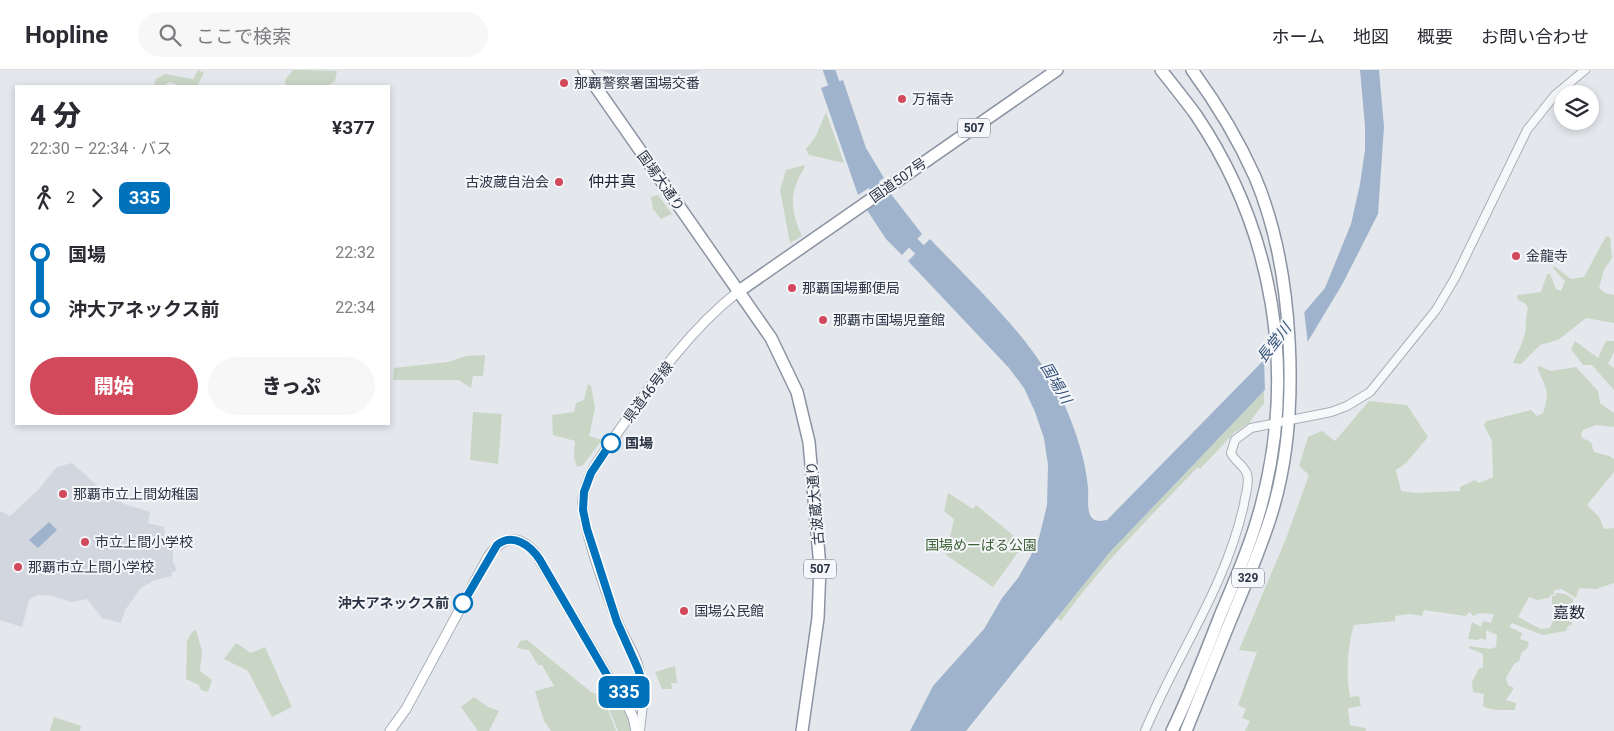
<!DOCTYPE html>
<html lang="ja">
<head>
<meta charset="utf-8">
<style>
	:root { --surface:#fff; --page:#f7f7f7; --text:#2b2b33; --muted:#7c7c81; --line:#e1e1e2; --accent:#d1495b }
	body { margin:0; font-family:Roboto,"Noto Sans JP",sans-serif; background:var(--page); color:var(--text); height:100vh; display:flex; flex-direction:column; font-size:19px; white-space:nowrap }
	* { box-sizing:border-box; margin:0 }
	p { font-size:16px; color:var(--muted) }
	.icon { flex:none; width:28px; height:28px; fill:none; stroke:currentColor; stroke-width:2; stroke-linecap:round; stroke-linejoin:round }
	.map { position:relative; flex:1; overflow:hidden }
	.panel { position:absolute; left:15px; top:15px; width:375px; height:340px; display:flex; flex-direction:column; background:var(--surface); border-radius:0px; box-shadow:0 2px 8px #0003 }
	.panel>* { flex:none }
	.badge { padding:0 10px; border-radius:8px; font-size:18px; line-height:32px }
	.controls { position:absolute; left:1554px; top:15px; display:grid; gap:10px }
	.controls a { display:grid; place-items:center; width:45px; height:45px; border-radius:50%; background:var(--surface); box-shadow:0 2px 8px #0003; font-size:25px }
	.map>.badge { position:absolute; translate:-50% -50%; box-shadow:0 0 0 2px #fff }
	.legs { display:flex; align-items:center; gap:8px; height:55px; padding:0 15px; font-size:16px }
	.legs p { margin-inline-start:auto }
	.head { display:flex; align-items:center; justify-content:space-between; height:85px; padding:0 15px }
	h1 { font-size:28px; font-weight:800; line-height:38px }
	.primary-button { display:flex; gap:10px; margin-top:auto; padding:10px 15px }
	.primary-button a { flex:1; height:58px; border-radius:30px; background:var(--accent); color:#fff; font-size:20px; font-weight:800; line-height:58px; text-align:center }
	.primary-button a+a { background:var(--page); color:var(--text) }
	ul { padding:0 15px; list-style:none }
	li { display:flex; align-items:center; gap:18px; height:55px; font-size:19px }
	li i { display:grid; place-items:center; width:8px; height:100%; margin:0 6px; background:currentColor }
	li i::after { content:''; width:12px; height:12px; margin:-6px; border:4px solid; border-radius:50%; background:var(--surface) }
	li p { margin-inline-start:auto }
	li:first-child i { background:linear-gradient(#0000 50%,currentColor 0) }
	li:last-child i { background:linear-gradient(currentColor 50%,#0000 0) }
	header { display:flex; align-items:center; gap:30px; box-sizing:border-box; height:70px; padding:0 25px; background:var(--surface); border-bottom:1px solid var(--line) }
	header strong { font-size:24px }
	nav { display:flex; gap:28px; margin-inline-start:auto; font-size:18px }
	.search { width:350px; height:45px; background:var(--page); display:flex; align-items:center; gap:12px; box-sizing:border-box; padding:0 18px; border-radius:28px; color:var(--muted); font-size:19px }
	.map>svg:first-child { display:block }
	.built { fill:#d2d6de }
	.green { fill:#c9d6c5 }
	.water { fill:#9fb4cc }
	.pier { fill:#e4e7ec }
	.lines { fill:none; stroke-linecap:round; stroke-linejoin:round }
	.river { stroke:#9fb4cc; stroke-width:12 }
	.minor-casing { stroke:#a9aeb7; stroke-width:10 }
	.major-casing { stroke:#a3abb8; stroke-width:11 }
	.highway-casing { stroke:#8b94a3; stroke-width:14 }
	.minor { stroke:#f7f8fa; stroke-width:8 }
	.major { stroke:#fff; stroke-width:9 }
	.highway { stroke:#fff; stroke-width:11 }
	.line-1-casing { stroke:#fff; stroke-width:11 }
	.line-1 { stroke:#0072bc; stroke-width:8 }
	.poi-dot { fill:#d1495b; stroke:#f4f6f9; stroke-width:2 }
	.stop-1-dot { fill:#fff; stroke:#0072bc; stroke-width:2.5 }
	.labels { text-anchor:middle; stroke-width:4; stroke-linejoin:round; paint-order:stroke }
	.shield { fill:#f4f6f9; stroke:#676e7b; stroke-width:1 }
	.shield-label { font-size:12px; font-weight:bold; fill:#2b3445 }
	.poi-label { font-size:14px; fill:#2b3445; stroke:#f4f6f9; text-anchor:start }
	.street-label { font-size:14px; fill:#2b3445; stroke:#f4f6f9 }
	.stop-label { font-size:14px; font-weight:bold; fill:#2b3445; stroke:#f4f6f9; text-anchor:start }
	.park-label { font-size:14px; fill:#3f6138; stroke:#f4f6f9 }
	.water-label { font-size:15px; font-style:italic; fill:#34527a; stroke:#f4f6f9 }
	.quarter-label { font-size:16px; fill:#1d2536; stroke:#f4f6f9 }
</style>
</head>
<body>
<header>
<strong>Hopline</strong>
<div class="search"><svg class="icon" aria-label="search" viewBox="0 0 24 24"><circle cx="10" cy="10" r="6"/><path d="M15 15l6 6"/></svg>ここで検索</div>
<nav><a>ホーム</a><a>地図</a><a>概要</a><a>お問い合わせ</a></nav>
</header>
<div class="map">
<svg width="1614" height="661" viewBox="0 0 1614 661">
	<rect width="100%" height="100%" fill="#e4e7ec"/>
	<g class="built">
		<polygon points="599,0 702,0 680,9 651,15"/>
		<polygon points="72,393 101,419 124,434 150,442 148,453 164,457 165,469 173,476 173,492 177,500 171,503 172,506 155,510 141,518 125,540 121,553 102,548 87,529 71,532 53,526 38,525 29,530 22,557 0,550 0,441 10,446 38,420 57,397"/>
	</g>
	<g class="green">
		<polygon points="198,0 204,3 197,16 181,16 170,12 162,16 154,16 156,9 165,4 193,9"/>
		<polygon points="293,0 337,1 335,11 327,16 286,16 285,10"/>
		<polygon points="826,42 844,93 809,85 806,79 816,66"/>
		<path d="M 805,95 C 804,100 799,106 797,112 C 789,130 794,149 802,166 L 790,173 L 780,120 L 786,100 Z"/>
		<polygon points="658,125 672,144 661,149 653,139 651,127"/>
		<path d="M 1606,166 L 1610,167 L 1612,188 L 1604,200 L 1599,218 L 1605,223 L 1614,225 L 1614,253 L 1586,248 L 1558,270 L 1540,275 L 1521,294 L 1513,293 C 1518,281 1526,268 1526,255 C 1526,248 1526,245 1528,239 L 1526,234 L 1518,230 L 1517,225 L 1541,222 L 1547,204 L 1550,204 L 1556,219 L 1561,221 L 1565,211 L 1553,198 L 1554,196 L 1571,209 L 1584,207 Z"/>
		<polygon points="1575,271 1598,288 1606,271 1614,271 1614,282 1608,294 1614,298 1614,320 1592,295 1583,295 1571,279"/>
		<polygon points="485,285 483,306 473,306 471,318 459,310 393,310 394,298 448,292 466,286"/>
		<path d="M 1539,296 L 1551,301 L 1576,297 L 1598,321 L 1600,333 L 1614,343 L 1614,357 L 1596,355 L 1583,360 L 1581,364 L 1582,368 L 1591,372 L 1594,382 L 1609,386 L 1614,389 L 1614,402 L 1587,435 L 1599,447 L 1604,459 L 1614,458 L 1614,513 L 1596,519 L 1579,518 L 1576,528 L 1562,519 L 1554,520 L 1554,524 L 1551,525 L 1549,528 L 1537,530 L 1529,527 L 1518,547 L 1541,559 L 1550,558 L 1558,539 L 1552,538 L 1552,526 L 1555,526 L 1556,523 L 1565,524 L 1573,529 L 1573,535 L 1559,540 L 1573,554 L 1568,556 L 1566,561 L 1543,565 L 1512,553 L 1510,555 L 1510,557 L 1522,563 L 1520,569 L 1529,572 L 1527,579 L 1522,582 L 1519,591 L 1514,594 L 1506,608 L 1508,615 L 1514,618 L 1506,630 L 1516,633 L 1515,640 C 1504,640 1492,641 1483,636 L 1484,624 L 1473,622 L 1472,612 L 1479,598 L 1483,598 L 1483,584 L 1469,578 L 1469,576 L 1491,579 L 1496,577 L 1497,565 L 1486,560 L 1486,570 L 1480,568 L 1478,570 L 1468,569 L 1472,552 L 1481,557 L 1483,551 L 1491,553 L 1494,544 L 1479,543 L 1473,546 L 1470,542 L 1465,546 L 1424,540 L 1422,546 L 1410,544 L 1395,546 L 1395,551 L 1354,555 C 1347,577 1346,604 1350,627 L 1359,626 L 1361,636 L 1348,638 L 1350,655 L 1365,658 L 1366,661 L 1245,661 L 1250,651 L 1242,648 L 1246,639 L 1238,635 L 1257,582 L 1239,580 L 1287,466 L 1309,405 L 1299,396 L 1308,367 L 1322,361 L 1335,371 L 1369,331 L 1407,335 L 1428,367 L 1406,393 L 1396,400 L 1401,421 L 1415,423 L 1460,421 L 1460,417 L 1475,410 L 1479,413 L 1493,407 L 1492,371 L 1484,355 L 1487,351 L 1531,340 L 1537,346 L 1543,343 C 1551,319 1545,318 1537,297 Z"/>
		<polygon points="588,314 591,316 595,338 589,366 602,370 583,395 577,397 574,387 575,371 553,365 552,345 574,342 576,333 584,330"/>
		<path d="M 1264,321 L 1264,333 L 1249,353 L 1234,363 L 1200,399 L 1198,397 C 1150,447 1101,495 1061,551 L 1057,548 L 1110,482 Z"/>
		<polygon points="473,342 502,344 498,394 470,390"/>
		<polygon points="948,423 973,439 976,435 1024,474 993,517 946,485 954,449 944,441"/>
		<polygon points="196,560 202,581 200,601 212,610 208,622 201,620 199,615 186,609 187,571 192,562"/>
		<polygon points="527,570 591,622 606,627 605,632 616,661 551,661 544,651 535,621 554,616 542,595 538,595 529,580 517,578 520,571"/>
		<polygon points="236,573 251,583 265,577 292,637 272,647 248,601 224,589"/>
		<polygon points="675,596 677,613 671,613 672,619 662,619 655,602"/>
		<path d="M 608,626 C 619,636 631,643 630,661 L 618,661 L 606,632 Z"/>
		<polygon points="474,627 488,637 499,641 489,661 478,661 461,637"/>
		<polygon points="54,647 81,656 80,661 50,661"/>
	</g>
	<g class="water">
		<path d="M 1360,0 L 1379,0 L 1384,57 L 1378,144 L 1343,213 L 1307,273 L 1262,323 L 1110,482 L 966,661 L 910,661 L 933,616 L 984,559 L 1002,528 L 1018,508 L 1030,487 L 1039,468 L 1047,435 L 1048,395 L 1044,368 L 1035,342 L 1024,318 L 1009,298 L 908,191 L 930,169 C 982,224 1042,276 1070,348 C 1079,371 1086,394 1088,418 C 1089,427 1086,441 1092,448 C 1096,452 1102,451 1107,450 L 1260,294 L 1325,218 L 1351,154 L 1360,114 L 1365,80 L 1365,56 Z"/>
		<polygon points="843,10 866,78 884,108 858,125 821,18"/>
		<polygon points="891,124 922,164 902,185 886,169 867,140"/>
		<polygon points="49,452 57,460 38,478 29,470"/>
	</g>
	<polygon class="pier" points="1304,240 1308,275 1265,324 1264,286"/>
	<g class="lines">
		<g class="river">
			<polyline points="829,0 839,28"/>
			<polyline points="866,101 891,144"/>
			<polyline points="901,161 931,191"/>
		</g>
		<defs>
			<g id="minor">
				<polyline points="640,661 643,634 641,608"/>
				<path d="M 1145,661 C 1177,584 1226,517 1244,434 C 1245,425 1250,413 1247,404 C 1244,395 1235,392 1231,383 L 1235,370 L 1251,358 L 1331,342 L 1347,336 L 1370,322 L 1436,240 L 1455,208 L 1527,60 L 1555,25 L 1585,0"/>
			</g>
			<g id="major">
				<polyline points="620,621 633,647 636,661"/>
				<path d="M 390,661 L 406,639 L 488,487 C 502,466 519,463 536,484 L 614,616 L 627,622 L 638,617 C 646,597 625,572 618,553 C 608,527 581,455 583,429 C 586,403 604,383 618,362 C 653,312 690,259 739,221"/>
			</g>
			<g id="highway">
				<polyline points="584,0 771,268 797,322 809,372 820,497 818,548 802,661"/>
				<path d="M 1161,0 C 1173,15 1185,30 1196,45 C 1274,161 1297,301 1261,436 C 1251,474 1235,510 1220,546 C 1205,584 1190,624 1172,661"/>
				<polyline points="739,221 1057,0"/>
				<path d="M 1186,661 C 1200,627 1213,593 1227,559 C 1243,519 1261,480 1273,439 C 1301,344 1294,199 1255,107 C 1238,69 1217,34 1192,0"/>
			</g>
		</defs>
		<use href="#minor" class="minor-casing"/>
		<use href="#major" class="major-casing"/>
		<use href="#highway" class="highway-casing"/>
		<use href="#minor" class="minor"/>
		<use href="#major" class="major"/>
		<use href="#highway" class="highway"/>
	</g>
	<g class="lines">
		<defs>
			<path id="line-1" d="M 463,533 L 497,475 C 513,462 531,476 540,490 L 611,612 L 624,622 L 636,620 L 641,608 L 638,599 L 617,552 L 587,459 L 583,440 L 584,422 L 591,403 L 611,373"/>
		</defs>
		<use href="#line-1" class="line-1-casing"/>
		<use href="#line-1" class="line-1"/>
	</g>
	<g class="poi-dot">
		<circle cx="564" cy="13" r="5"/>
		<circle cx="902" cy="29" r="5"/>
		<circle cx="559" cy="112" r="5"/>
		<circle cx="1516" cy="186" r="5"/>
		<circle cx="792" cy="218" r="5"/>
		<circle cx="823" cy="250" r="5"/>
		<circle cx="63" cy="424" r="5"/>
		<circle cx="85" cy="472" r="5"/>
		<circle cx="18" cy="497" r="5"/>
		<circle cx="684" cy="541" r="5"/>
	</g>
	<g class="stop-1-dot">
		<circle cx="611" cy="373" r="9"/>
		<circle cx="463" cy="533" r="9"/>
	</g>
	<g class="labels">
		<g class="shield">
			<rect x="958" y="48.5" width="32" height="19" rx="4"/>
			<rect x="804" y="489.5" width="32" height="19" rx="4"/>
			<rect x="1232" y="498.5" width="32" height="19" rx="4"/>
		</g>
		<g class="shield-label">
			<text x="974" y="62">507</text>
			<text x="820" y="503">507</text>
			<text x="1248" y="512">329</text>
		</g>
		<g class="poi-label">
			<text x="574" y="18">那覇警察署国場交番</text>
			<text x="912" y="34">万福寺</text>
			<text x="549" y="117" text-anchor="end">古波蔵自治会</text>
			<text x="1526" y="191">金龍寺</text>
			<text x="802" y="223">那覇国場郵便局</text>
			<text x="833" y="255">那覇市国場児童館</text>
			<text x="73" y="429">那覇市立上間幼稚園</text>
			<text x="95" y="477">市立上間小学校</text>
			<text x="28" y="502">那覇市立上間小学校</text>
			<text x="694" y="546">国場公民館</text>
		</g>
		<g class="street-label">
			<text transform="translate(898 110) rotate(-35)" y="5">国道507号</text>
			<text transform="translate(661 111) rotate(55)" y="5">国場大通り</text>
			<text transform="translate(648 322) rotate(-53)" y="5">県道46号線</text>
			<text transform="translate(815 433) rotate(-95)" y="5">古波蔵大通り</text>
		</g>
		<g class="stop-label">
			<text x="625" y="378">国場</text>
			<text x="449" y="538" text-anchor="end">沖大アネックス前</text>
		</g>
		<g class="park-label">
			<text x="981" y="480">国場めーばる公園</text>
		</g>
		<g class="water-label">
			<text transform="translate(1274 273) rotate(-52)" y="5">長堂川</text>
			<text transform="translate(1056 313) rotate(59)" y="5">国場川</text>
		</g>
		<g class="quarter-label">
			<text x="612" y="117">仲井真</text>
			<text x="1569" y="548">嘉数</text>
		</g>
	</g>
</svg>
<div class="controls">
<a><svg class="icon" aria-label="layers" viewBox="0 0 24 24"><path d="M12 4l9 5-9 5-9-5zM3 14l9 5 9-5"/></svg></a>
</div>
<b class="badge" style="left:624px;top:622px;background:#0072bc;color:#fff">335</b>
<section class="panel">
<div class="head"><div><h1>4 分</h1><p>22:30 – 22:34 · バス</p></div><b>¥377</b></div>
<div class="legs"><svg class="icon" aria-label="walk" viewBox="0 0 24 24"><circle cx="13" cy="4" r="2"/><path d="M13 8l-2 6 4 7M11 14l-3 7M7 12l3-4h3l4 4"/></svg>2<svg class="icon" aria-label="forward" viewBox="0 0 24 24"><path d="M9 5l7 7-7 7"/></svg><b class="badge" style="background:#0072bc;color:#fff">335</b></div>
<ul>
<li><i style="color:#0072bc"></i><b>国場</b><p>22:32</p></li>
<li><i style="color:#0072bc"></i><b>沖大アネックス前</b><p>22:34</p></li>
</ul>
<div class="primary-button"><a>開始</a><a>きっぷ</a></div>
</section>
</div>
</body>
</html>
